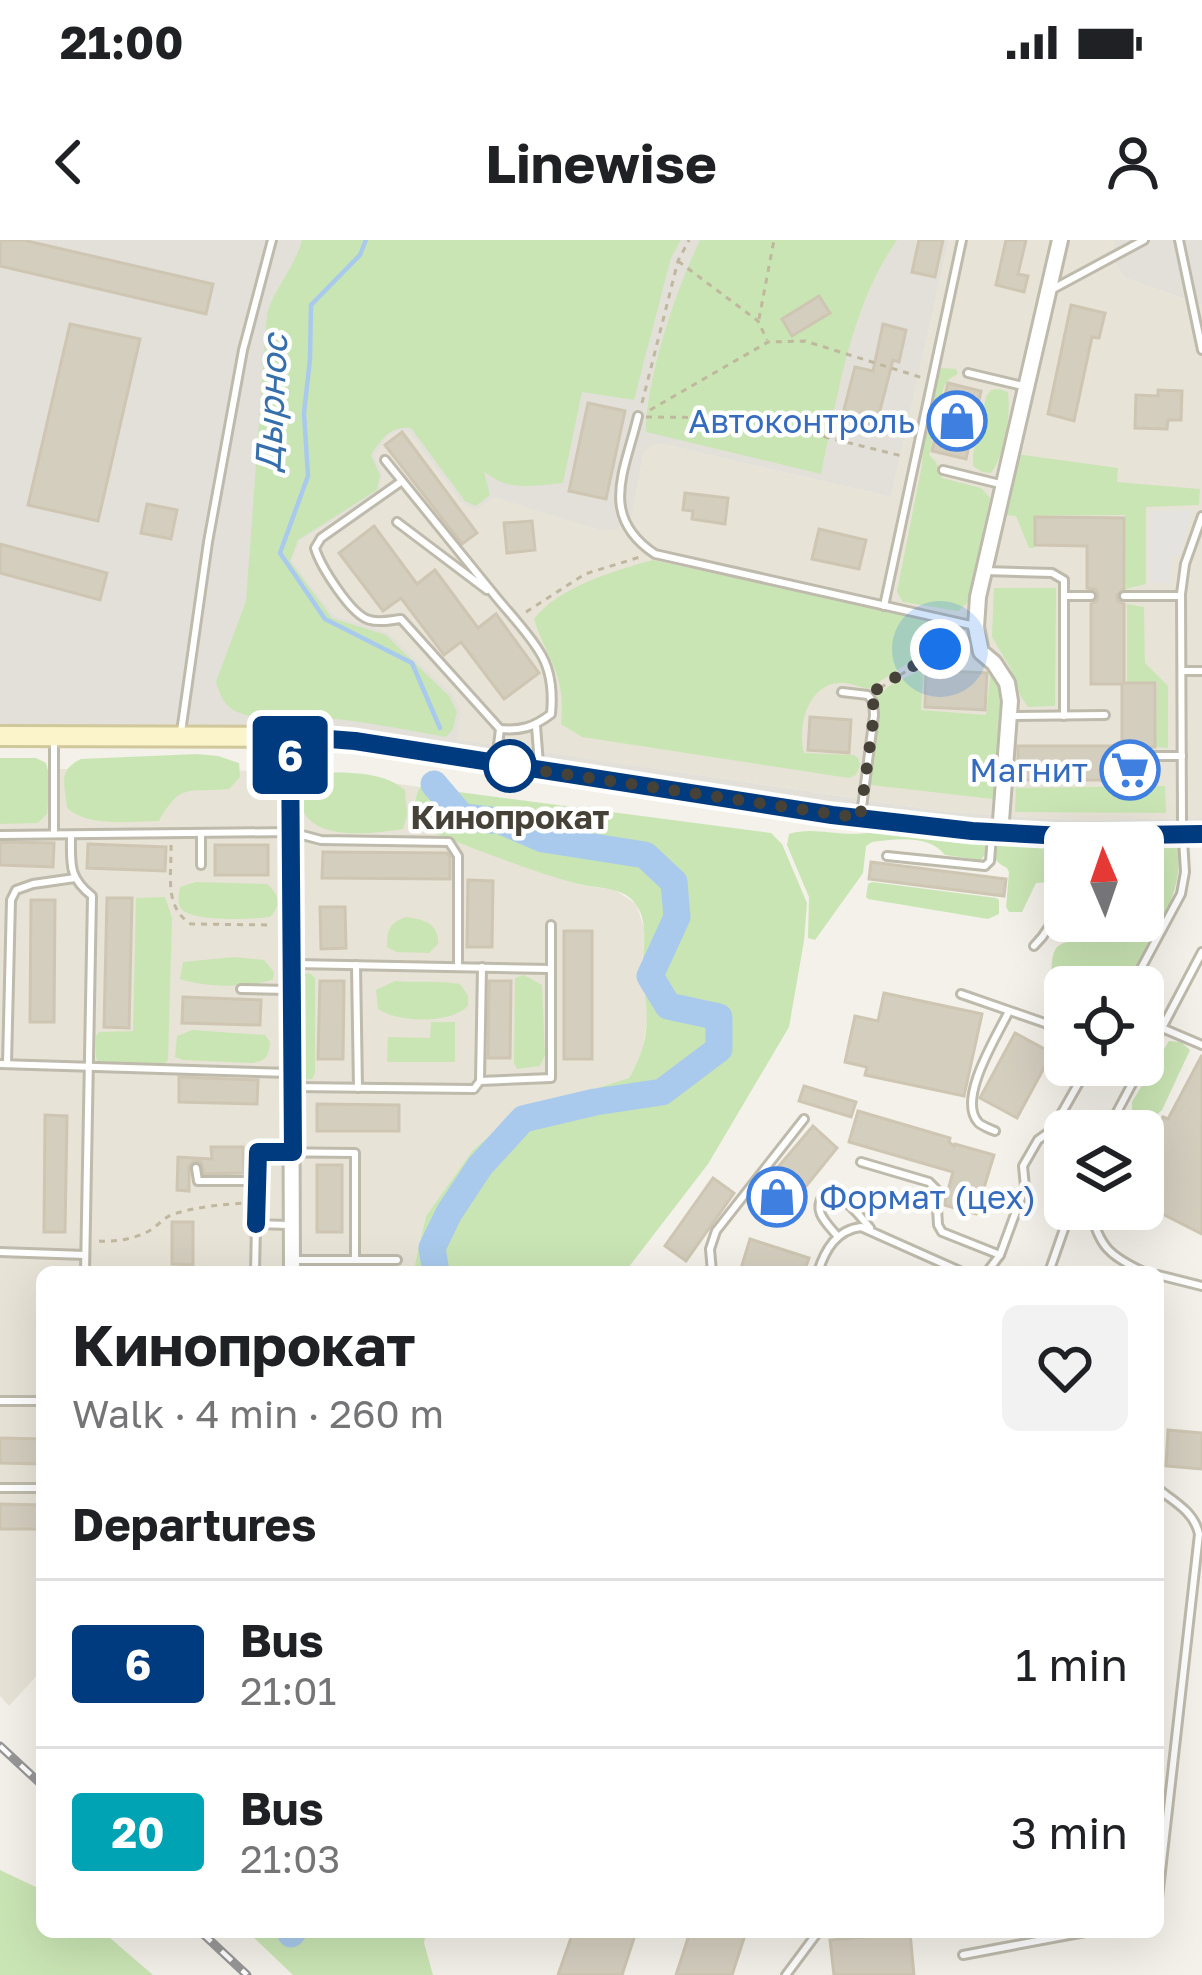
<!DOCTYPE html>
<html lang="en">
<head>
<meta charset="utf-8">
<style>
	:root { --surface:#fff; --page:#f2f2f2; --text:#202124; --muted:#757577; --line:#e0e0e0 }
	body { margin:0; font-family:"Golos Text",sans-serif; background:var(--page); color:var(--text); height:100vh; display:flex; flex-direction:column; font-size:45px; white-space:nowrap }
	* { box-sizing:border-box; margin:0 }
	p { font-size:39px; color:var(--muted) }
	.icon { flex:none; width:66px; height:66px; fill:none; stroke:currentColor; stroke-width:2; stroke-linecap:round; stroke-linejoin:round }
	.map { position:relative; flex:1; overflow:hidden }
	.details { position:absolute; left:36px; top:1026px; width:1128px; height:672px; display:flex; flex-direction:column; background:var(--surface); border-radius:18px; box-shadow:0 12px 48px #0002 }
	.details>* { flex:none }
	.badge { padding:0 24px; border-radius:9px; font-size:42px; line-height:78px }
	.needle { width:78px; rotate:358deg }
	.buttons { position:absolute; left:1044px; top:582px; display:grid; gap:24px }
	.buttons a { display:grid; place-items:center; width:120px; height:120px; border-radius:18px; background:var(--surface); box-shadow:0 12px 48px #0002; font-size:60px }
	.you { position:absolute; width:60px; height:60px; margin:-30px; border:9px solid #fff; border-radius:50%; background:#1a73e8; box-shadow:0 0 0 18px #1a73e833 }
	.map>.badge { position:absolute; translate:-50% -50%; box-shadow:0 0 0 6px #fff }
	h2 { padding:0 36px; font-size:45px; line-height:108px }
	.round { display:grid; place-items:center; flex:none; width:126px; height:126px; border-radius:18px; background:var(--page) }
	.headline { display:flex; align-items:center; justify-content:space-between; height:204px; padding:0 36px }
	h1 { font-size:57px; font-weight:700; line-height:90px }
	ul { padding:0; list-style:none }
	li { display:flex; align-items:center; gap:36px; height:168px; padding:0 36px; border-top:3px solid var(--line) }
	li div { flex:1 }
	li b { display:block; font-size:45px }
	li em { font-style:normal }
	li .badge { min-width:132px; font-weight:700; text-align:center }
	.status { display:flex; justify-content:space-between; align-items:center; height:84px; padding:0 60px; background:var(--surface); direction:ltr }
	.status svg { height:33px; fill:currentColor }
	header { display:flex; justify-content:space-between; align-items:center; height:156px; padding:0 36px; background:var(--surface); font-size:54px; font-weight:700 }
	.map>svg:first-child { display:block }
	.residential { fill:#e7e3d7 }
	.industrial { fill:#e3e0da }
	.green { fill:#cae5b4 }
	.parking { fill:#e5e3e0 }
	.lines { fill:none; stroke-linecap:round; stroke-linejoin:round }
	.stream { stroke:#a9caec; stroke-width:4.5 }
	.river { stroke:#a9caec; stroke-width:27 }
	.building { fill:#d4cebf; stroke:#cec6b2; stroke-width:3 }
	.lane-casing { stroke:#bebaac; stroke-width:12 }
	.street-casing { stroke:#bebaac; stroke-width:20 }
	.secondary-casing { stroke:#d0c79b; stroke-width:24 }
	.path { stroke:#bfb79e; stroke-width:3; stroke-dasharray:6 6; stroke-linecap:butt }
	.lane { stroke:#fff; stroke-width:6 }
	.street { stroke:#fff; stroke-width:14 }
	.secondary { stroke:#fbf4ca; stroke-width:18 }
	.rail-casing { stroke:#979797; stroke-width:9 }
	.rail { stroke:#fff; stroke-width:4.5; stroke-dasharray:14; stroke-linecap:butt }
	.line-casing { stroke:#fff; stroke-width:27 }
	.line { stroke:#003b80; stroke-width:18 }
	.walk { stroke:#464237; stroke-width:12; stroke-dasharray:0 21.6 }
	.stop-dot { fill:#fff; stroke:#003b80; stroke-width:6 }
	.labels { text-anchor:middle; stroke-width:9; stroke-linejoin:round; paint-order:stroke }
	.shop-label { font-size:33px; fill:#366cbe; stroke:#fff; text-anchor:end }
	.stop-label { font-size:33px; font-weight:bold; fill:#464237; stroke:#fff }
	.water-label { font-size:36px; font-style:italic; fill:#376fac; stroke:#fff }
</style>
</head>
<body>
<div class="status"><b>21:00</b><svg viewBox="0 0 49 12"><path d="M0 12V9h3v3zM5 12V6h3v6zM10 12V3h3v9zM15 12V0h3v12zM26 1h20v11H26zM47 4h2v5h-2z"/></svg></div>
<header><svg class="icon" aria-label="back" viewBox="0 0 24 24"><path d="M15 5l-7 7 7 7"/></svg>Linewise<svg class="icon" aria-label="person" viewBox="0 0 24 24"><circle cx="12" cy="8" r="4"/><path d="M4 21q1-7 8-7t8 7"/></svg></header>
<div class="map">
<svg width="1202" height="1735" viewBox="0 0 1202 1735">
	<rect width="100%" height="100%" fill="#f3f1e9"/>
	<g class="residential">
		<polygon points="949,0 1114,0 1114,22 1125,38 1202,65 1202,578 1073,580 940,571 456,499 456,493 387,392 334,375 292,320 300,301 380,252 383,234 375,216 388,196 399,191 409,192 463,264 494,256 602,291 632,276 644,212 651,205 662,204 891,257"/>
		<polygon points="0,529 219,529 369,540 420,547 414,561 413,572 421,588 580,645 615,650 636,664 645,690 642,724 648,774 642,814 629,838 515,874 473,910 426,976 415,1024 416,1032 42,1032 42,1430 9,1466 0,1456"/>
	</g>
	<g class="industrial">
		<polygon points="0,0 949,0 891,257 662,204 651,206 644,212 632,276 617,289 602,291 494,257 476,270 462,263 409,192 399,191 388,196 375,216 383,234 380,252 300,301 292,320 334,375 387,392 453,455 461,471 457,499 940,571 1073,580 1202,578 1202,585 1063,587 1000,584 909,575 833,566 356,492 320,489 181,485 0,486"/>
		<polygon points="1114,0 1202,0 1202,65 1125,38 1114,22"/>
	</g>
	<g class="green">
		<path d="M 302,0 L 681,0 L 671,18 L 634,160 L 582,152 L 563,243 C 533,246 507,252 484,231 L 490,255 L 476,266 L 465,261 L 411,188 C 389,186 382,199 371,215 L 380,235 L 377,250 L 298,300 L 290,321 L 332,378 L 386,395 L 450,457 L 457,472 L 453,489 L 446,497 C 402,489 358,480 313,477 C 288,476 261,482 237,472 C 224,466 220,455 216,442 L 246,361 L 267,73 C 276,45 294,29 302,0 Z"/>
		<path d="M 700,0 L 897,0 C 850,67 838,155 821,234 L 646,192 C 646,137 676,50 700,0 Z"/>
		<polygon points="941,128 956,129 958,134 949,139 944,146 929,215 936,222 942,238 981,248 990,258 968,362 958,371 903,362 897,352 922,225 923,205"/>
		<path d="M 999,149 L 1008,152 C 1011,175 1005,214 991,233 L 982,232 L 973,226 L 973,215 L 986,157 L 991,150 Z"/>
		<polygon points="1016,214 1118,228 1117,242 1200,249 1199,265 1146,267 1146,344 1126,349 1125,275 1034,276 1034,308 1029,308 1016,276 1003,275"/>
		<path d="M 653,320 L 947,384 L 952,389 L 952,395 L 868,449 C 860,447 848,442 839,443 C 807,445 797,488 804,513 L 854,515 L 858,518 L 860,525 L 856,535 L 849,538 L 582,497 L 561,484 C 566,432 548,423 534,379 C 558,347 616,330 653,320 Z"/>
		<polygon points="994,348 1056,348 1055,466 1028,467 1020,455 1011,429 992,397"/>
		<polygon points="1127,364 1144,367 1145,423 1168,446 1168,508 1156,507 1157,442 1127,442"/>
		<path d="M 991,429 C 1017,465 1002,515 998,557 L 993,559 L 871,545 L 868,541 L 877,483 L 877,457 L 889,446 L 920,430 L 923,437 L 921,470 L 986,475 Z"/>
		<path d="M 197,514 L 218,516 L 239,523 L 240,537 L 229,549 C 187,553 181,542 159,581 C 130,581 90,588 67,568 C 65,545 57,530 81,519 Z"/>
		<polygon points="0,518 36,518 46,523 50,540 47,574 38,583 0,584"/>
		<path d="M 320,532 C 349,533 382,531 405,550 L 407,575 L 403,589 C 360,596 288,603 300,538 Z"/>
		<polygon points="1165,546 1166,573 1015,572 1016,548"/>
		<path d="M 420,547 L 771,593 L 782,604 L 807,663 L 804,701 L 789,787 L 708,924 L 625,1032 L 416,1032 L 415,1024 L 426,976 L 473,910 L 515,874 L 629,838 C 650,802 649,779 643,739 C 640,716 651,688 637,666 C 625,646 598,649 578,644 C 525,630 472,607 420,588 C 413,572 412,564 420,547 Z"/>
		<path d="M 878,590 L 903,590 L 987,601 L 988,610 L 981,620 L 945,615 C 929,594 895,599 872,602 L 866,606 L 863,633 L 815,700 L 808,698 L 809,657 L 787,605 L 789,594 C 818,585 847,601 878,590 Z"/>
		<path d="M 1000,600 L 1051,605 L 1057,615 L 1052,642 L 1036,643 L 1022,672 L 1009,672 L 1006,667 L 1009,632 L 1007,628 C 994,622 992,616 996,602 Z"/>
		<path d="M 1177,603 C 1188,655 1147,704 1123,747 L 1065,747 L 1065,750 L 1052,746 C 1049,693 1061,703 1103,701 L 1106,681 L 1143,681 L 1143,608 Z"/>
		<path d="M 196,642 L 267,644 C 279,654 282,665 270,677 C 253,679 189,683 180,667 C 177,661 179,653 180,647 Z"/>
		<polygon points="872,642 996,658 999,660 999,674 988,679 868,659 866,657 868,644"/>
		<polygon points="165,657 172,678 168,820 164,824 99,822 96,818 96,796 99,792 133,791 136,658"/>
		<path d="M 406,677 C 424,679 439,684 438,704 L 429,713 L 397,712 L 387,707 C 387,690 389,683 406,677 Z"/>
		<path d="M 234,717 L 264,720 L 274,732 L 273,739 C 252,749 203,747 180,739 L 183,722 Z"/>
		<polygon points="298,731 311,734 315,738 315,833 312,839 298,840"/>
		<polygon points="524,735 542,745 545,815 540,826 517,829 514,822 515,738"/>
		<path d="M 395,741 C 417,743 438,740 460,744 L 468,755 L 468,766 C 450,784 399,783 378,769 L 376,750 Z"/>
		<polygon points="431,782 455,782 455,822 387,822 388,797 430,798"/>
		<path d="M 192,790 L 265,795 L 270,802 C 269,816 266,821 252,823 L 183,820 L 175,817 L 177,796 Z"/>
		<path d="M 1169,801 L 1181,802 L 1190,810 L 1162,870 C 1151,881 1144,879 1132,871 L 1132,862 Z"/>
		<polygon points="0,1630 42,1650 42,1692 103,1692 153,1735 0,1735"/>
		<polygon points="248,1692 426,1692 424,1703 433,1735 293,1735"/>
	</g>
	<polygon class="parking" points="1192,270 1180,316 1171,316 1171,343 1149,343 1150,271"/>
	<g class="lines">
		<polyline class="stream" points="366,0 360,15 311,65 310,119 304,173 308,236 280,313 325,379 412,423 440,488"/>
		<g class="river">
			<polyline points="434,544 462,577 501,581 543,599 645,615 674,642 677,677 650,736 668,766 719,777 719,809 662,852 595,862 523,879 480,926 449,973 432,1008 436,1032"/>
			<polyline points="291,1694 293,1692"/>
		</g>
	</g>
	<g class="building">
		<polygon points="0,0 23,0 213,44 206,74 0,26"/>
		<polygon points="919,0 943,0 935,37 912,32"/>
		<polygon points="1006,0 1026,0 1018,34 1028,36 1024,52 996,45"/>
		<polygon points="819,56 830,73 792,96 782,79"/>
		<polygon points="1071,65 1105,73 1099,98 1092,97 1074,181 1048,174"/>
		<polygon points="70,84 140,99 98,281 28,265"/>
		<polygon points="883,84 906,90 899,122 893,120 876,186 842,177 855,127 873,131"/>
		<polygon points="948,143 981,151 966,219 932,211"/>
		<polygon points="1158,150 1182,151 1181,180 1168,180 1167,189 1135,188 1136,155 1158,156"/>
		<polygon points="588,163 625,171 606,259 569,251"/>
		<polygon points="402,192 477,293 462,304 385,205"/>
		<polygon points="685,253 728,258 725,284 692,279 693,271 683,270"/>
		<polygon points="147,264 177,270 171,299 141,293"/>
		<polygon points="1035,277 1124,278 1124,349 1117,355 1118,361 1124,364 1124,443 1155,443 1155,507 1141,507 1138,513 1141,522 1141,540 1018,540 1018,506 1122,506 1122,444 1091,444 1091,364 1097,361 1098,355 1096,350 1087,348 1087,306 1035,305"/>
		<polygon points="532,281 535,310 507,313 504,283"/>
		<polygon points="374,286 417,344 435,330 478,388 496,374 539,433 504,459 461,402 444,415 401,358 383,371 339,313"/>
		<polygon points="819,289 866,300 859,329 812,319"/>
		<polygon points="0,304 107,333 100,360 0,333"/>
		<polygon points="926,430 987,433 985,470 925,467"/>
		<polygon points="810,477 851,480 849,513 808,510"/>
		<polygon points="0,602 54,603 53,627 0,625"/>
		<polygon points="88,604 166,607 165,631 87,628"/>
		<rect x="215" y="605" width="53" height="30"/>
		<polygon points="323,612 447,613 450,617 450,639 322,638"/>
		<polygon points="871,622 1006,639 1004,656 869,639"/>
		<polygon points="468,640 493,641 492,707 467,707"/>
		<polygon points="107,658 132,658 129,788 104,787"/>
		<polygon points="31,660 55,660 54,782 30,782"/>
		<polygon points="320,667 345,667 346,708 321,709"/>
		<rect x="564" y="691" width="28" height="128"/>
		<polygon points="320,741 344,741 343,819 318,819"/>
		<polygon points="489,741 511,741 510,818 488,818"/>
		<polygon points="884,753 982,774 964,856 865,835 867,827 845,822 855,776 878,781"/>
		<polygon points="183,757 261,760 260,785 182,783"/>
		<polygon points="1015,793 1052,813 1017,878 980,858"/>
		<polygon points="1202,815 1202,994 1143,964 1143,916 1163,877 1168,879"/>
		<polygon points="179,837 258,840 257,864 179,862"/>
		<polygon points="804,846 856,862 851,877 799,861"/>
		<polygon points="317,864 399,865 399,891 317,891"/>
		<polygon points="858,871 950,898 949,902 954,906 955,904 994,915 976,974 944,965 953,932 849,902"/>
		<polygon points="45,875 67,876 65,992 44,992"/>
		<polygon points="813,886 837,908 781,977 755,954"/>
		<polygon points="211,907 243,907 244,933 204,934 201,922 194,921 189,926 189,951 177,950 178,917 212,919"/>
		<rect x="317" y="925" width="25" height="67"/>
		<polygon points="713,938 734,953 686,1021 665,1006"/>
		<polygon points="172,982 193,982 193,1025 172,1024"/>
		<polygon points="750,999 809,1018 804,1032 740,1032"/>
		<polygon points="1168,1190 1202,1193 1202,1229 1166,1226"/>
		<polygon points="0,1198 42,1199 42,1224 0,1223"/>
		<polygon points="0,1264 42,1265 42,1289 0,1289"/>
		<polygon points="573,1692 636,1692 622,1735 558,1735"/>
		<polygon points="690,1692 746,1692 732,1735 676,1735"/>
		<polygon points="910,1693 914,1735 834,1735 830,1700"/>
	</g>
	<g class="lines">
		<defs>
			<g id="lane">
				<polyline points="1179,0 1202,110"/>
				<polyline points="1051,50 1144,0"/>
				<polyline points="968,133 1023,146"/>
				<path d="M 638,176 C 625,231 598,276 655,314 L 975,386"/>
				<path d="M 385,220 C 421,264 456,308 492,352 C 507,371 526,390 539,411 C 551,429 553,453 551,474 C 534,487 521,491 500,489 L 401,379 C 391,380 379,383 370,380 C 351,376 320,325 315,308 L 321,298 L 402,241"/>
				<polyline points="943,230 1000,244"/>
				<polyline points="397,282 487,350"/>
				<polyline points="984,331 1052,333 1064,340 1064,476"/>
				<polyline points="1066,356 1091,356"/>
				<polyline points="1124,356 1181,356"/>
				<polyline points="884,366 962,0"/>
				<polyline points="1182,431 1202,431"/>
				<polyline points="842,452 868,455 873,462 874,475 861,575"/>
				<polyline points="1012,476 1105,475"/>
				<polyline points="536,486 539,524"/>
				<polyline points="181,492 208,302 243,110 272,0"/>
				<polyline points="54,499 54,594"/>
				<polyline points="1145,516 1182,516"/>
				<polyline points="496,521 500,489"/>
				<polyline points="0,595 291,592 321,600 449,602 458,616 458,727"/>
				<path d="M 71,595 C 71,624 68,637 92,656 L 85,1032"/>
				<polyline points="887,616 985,626 990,621 992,596"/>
				<polyline points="201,625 201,593"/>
				<path d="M 1034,706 C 1067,673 1060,643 1063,598"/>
				<polyline points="295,724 551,729"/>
				<polyline points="356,725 358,848"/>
				<polyline points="1131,747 1181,654 1185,632 1182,583 1181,354 1185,324 1202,276"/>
				<polyline points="241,749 288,750"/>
				<polyline points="961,754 1065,790"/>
				<polyline points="1162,788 1202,805"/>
				<polyline points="0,824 290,833"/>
				<polyline points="7,824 11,660 16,650 33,644 75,638"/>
				<polyline points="1143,824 1202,712"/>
				<polyline points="480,841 482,727"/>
				<polyline points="292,847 474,849 480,841 551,838 551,685"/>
				<path d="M 995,891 C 992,890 980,885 978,882 C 957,859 997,796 1008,773"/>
				<polyline points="1107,891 1142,825"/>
				<polyline points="861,922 929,942 936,949 938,985 942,992 1000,1015"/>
				<polyline points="196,928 198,941 257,941"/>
				<path d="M 1090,969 C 1099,1006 1109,1016 1144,1032"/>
				<polyline points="288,985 256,984 258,912 355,913 355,1020"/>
				<path d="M 838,997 C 828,984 812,972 823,956 C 843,952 858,974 870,988"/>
				<polyline points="0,1012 85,1015"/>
				<polyline points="296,1020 397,1020"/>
				<polyline points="255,1032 256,984"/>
				<polyline points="712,1032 710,1009 716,991 804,879"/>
				<path d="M 818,1032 C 825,1010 836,990 861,987 L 962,1032"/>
				<polyline points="987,1032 1000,1015 1025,947 1023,926 1038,900 1052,890 1089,825"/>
				<polyline points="1049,1032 1071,969"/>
				<polyline points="1158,1035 1202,1046"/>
				<polyline points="0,1161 42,1161"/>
				<polyline points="0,1248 42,1248"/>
				<path d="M 1158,1249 C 1175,1262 1194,1272 1199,1294 L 1158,1658"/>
				<polyline points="963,1715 1085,1692"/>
				<polyline points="786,1735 818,1692"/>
			</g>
			<g id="street">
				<polyline points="290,496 292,1032"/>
				<polyline points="1000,594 1010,461 1007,443 994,423 981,412 976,387 978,357 1060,0"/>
			</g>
			<polyline id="secondary" points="0,496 324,497 832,575 972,591 1063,596 1202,594"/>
		</defs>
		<use href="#lane" class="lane-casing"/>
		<use href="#street" class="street-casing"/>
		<use href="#secondary" class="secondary-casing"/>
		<g class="path">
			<polyline points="678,21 758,81 767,100"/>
			<polyline points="759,79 774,0"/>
			<polyline points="642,163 678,21 689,0"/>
			<polyline points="650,170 768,102 805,101 923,138"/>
			<polyline points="646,177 749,178 902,216"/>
			<polyline points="526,372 585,334 640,317"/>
			<polyline points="880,448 963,395"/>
			<path d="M 171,605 C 172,633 163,667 191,684 L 273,685"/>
			<path d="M 99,1001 C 115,1002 133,999 147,992 C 156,988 162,979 171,975 C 193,967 225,964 248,963"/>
		</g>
		<use href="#lane" class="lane"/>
		<use href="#street" class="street"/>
		<use href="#secondary" class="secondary"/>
		<defs>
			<g id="rail">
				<polyline points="0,1506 42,1545"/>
				<polyline points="201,1692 247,1735"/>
			</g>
		</defs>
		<use href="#rail" class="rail-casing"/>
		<use href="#rail" class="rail"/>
	</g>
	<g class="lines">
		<defs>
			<polyline id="line" points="256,984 258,912 293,912 290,496 355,501 832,575 972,591 1064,596 1202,594"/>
		</defs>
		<use href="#line" class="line-casing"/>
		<use href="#line" class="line"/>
		<polyline class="walk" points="510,526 496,524 860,578 874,475 873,462 868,455 940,409"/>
	</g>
	<defs>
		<symbol id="shop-ring" viewBox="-11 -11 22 22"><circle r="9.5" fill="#fff" stroke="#3f7fe0" stroke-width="1.5"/><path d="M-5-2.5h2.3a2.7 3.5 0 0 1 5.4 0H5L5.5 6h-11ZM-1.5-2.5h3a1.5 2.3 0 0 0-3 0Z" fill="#3f7fe0"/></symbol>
		<symbol id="supermarket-ring" viewBox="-11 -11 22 22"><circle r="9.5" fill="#fff" stroke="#3f7fe0" stroke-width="1.5"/><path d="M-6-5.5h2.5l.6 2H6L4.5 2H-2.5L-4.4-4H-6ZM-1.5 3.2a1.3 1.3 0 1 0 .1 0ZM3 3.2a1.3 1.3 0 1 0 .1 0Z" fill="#3f7fe0"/></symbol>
	</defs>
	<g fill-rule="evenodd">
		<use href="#shop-ring" x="924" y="148" width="66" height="66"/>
		<use href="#supermarket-ring" x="1097" y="497" width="66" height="66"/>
		<use href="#shop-ring" x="744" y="924" width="66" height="66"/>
	</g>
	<circle class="stop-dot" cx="510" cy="526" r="24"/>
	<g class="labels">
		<g class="shop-label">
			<text x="915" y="193">Автоконтроль</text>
			<text x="1088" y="542">Магнит</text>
			<text x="819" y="969" text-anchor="start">Формат (цех)</text>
		</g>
		<g class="stop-label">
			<text x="510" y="589">Кинопрокат</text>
		</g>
		<g class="water-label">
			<text transform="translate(271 163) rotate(-87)" y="13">Дырнос</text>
		</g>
	</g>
</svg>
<div class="buttons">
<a><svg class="needle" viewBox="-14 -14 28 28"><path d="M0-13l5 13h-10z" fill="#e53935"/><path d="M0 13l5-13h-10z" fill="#757577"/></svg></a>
<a><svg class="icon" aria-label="locate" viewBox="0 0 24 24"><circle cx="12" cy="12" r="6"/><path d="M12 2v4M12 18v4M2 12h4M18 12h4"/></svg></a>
<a><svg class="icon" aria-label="layers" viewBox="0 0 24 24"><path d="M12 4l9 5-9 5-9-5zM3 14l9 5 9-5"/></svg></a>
</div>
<div class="you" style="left:940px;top:409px"></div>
<b class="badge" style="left:290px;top:515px;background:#003b80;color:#fff">6</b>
<section class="details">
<div class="headline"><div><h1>Кинопрокат</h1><p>Walk · 4 min · 260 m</p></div><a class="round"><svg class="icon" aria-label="heart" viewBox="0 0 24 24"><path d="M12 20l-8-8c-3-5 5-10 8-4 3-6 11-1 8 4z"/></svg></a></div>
<h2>Departures</h2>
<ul>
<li><span class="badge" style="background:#003b80;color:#fff">6</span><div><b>Bus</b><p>21:01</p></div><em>1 min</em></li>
<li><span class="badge" style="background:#00a3b4;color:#fff">20</span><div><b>Bus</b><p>21:03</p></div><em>3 min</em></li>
</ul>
</section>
</div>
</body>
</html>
